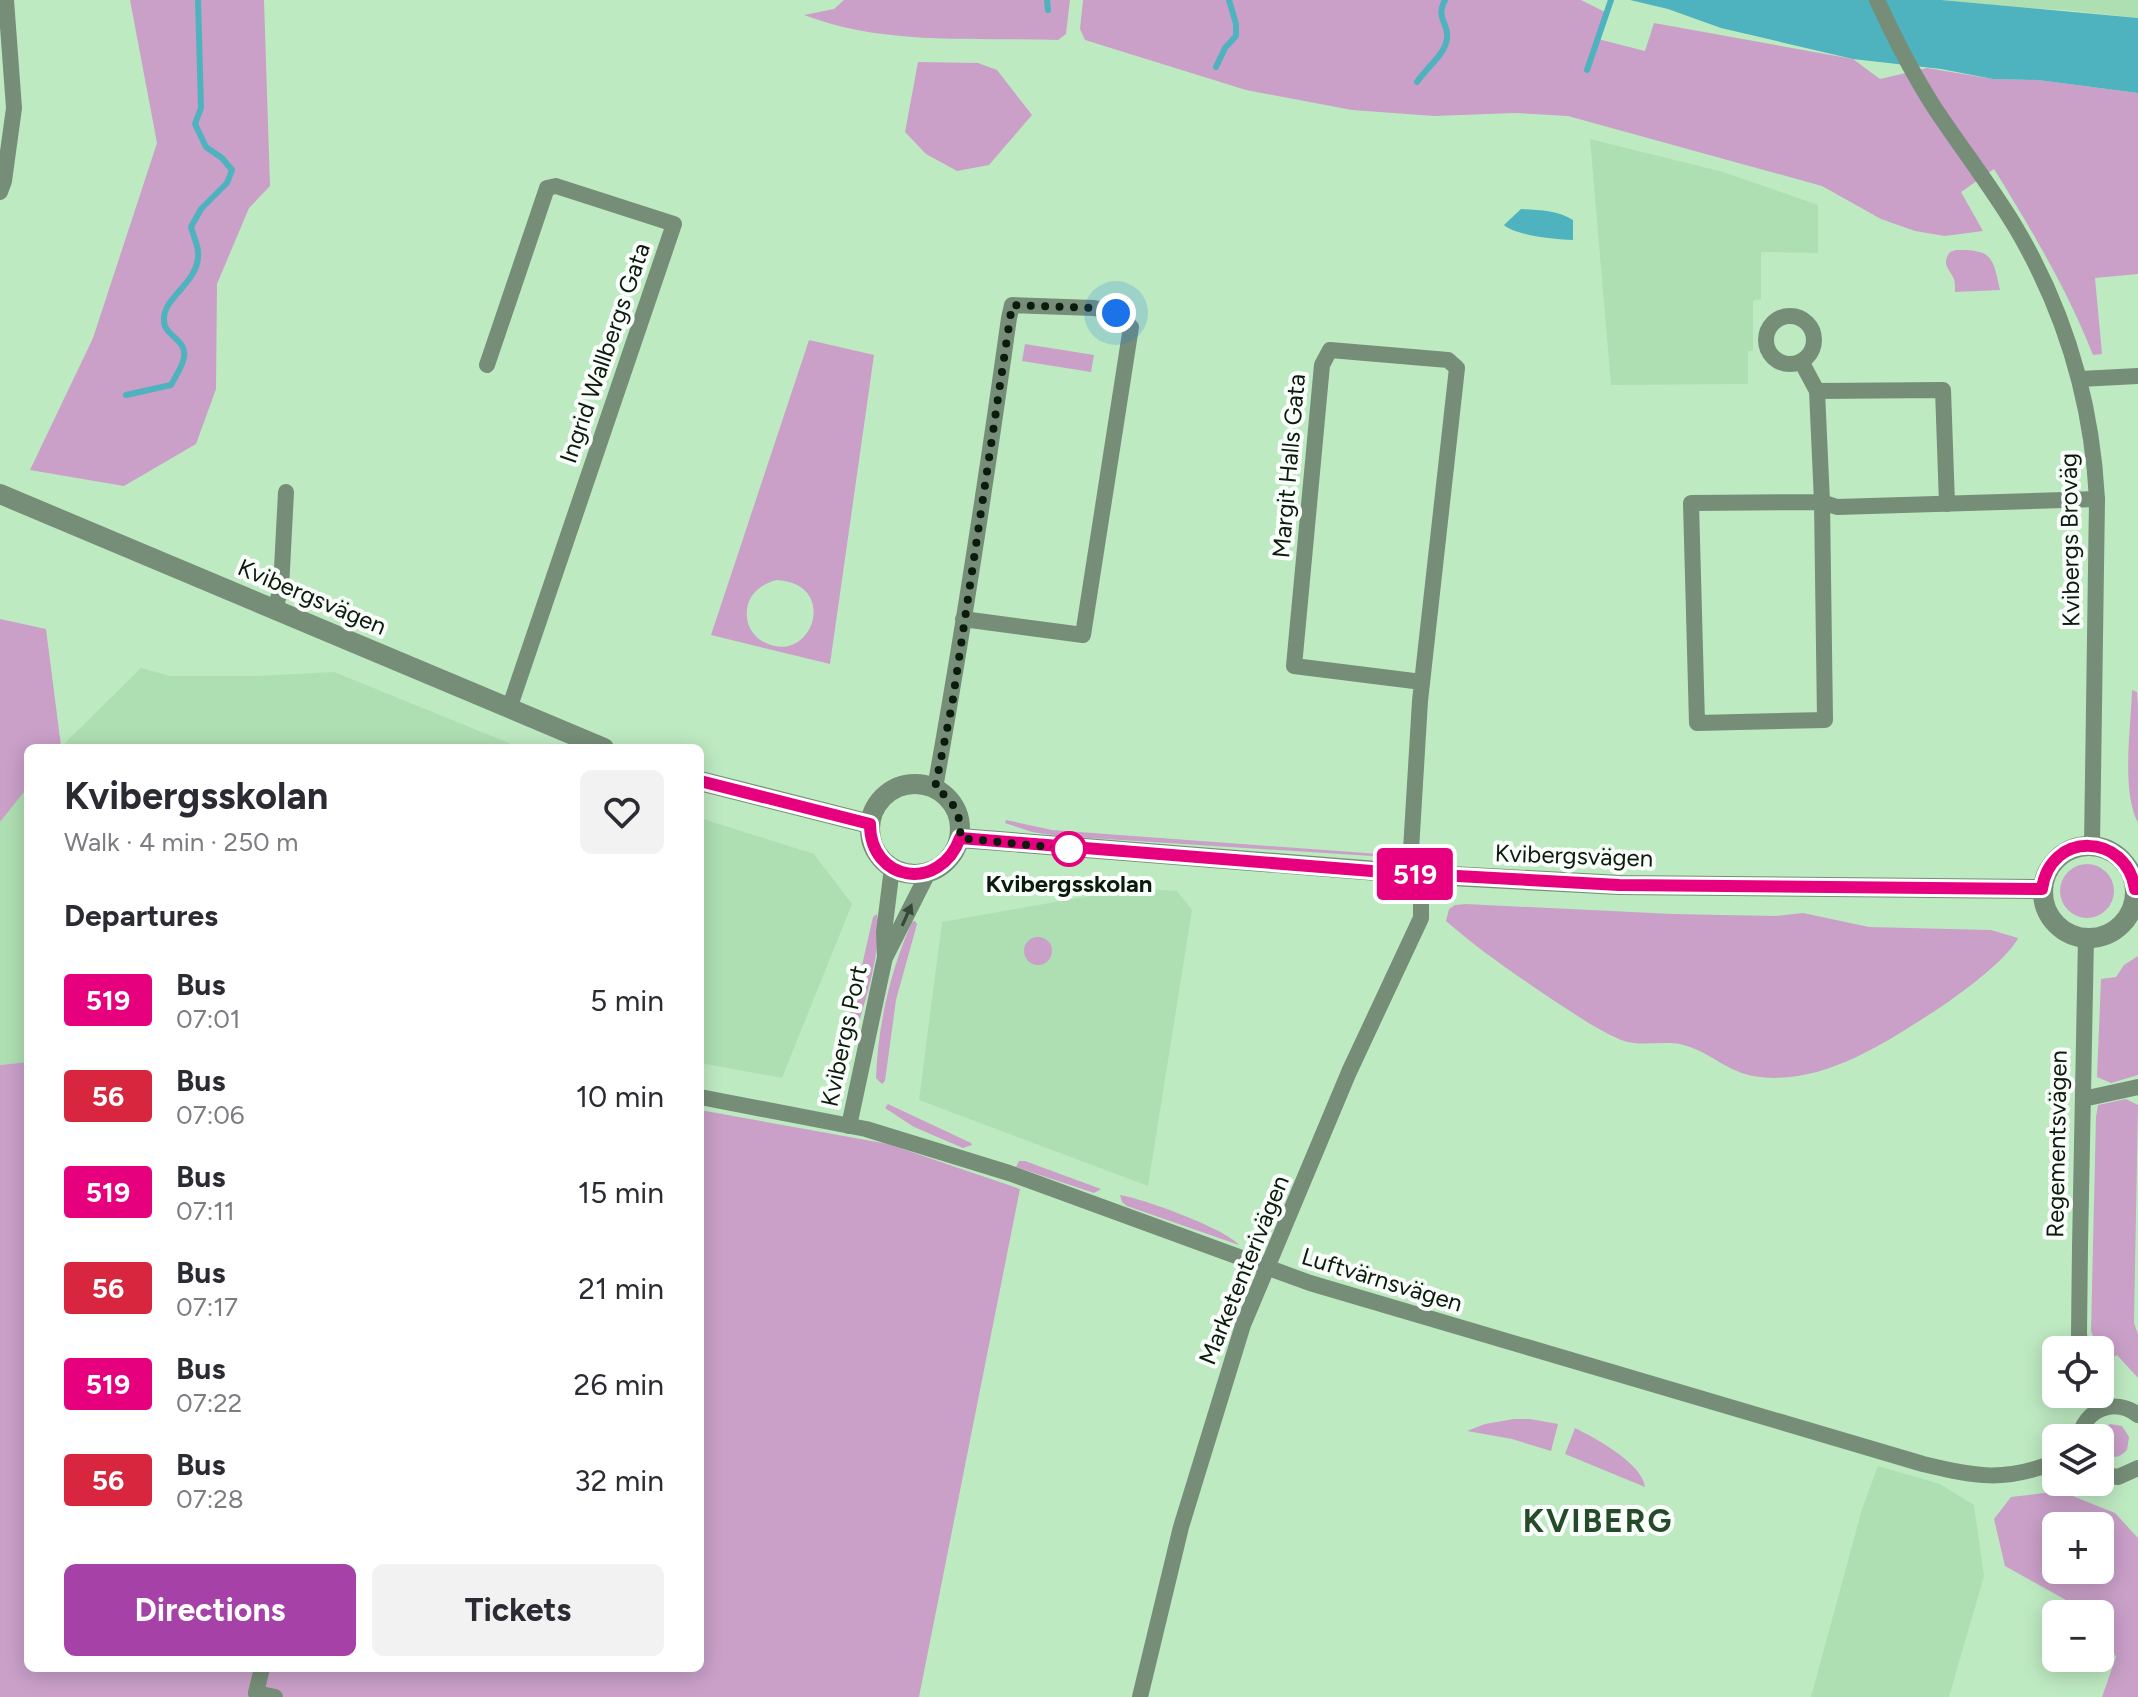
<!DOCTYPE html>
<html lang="en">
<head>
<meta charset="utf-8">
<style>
	:root { --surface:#fff; --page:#f2f2f3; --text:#2b2b33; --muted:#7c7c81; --accent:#a541a7 }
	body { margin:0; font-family:Figtree,sans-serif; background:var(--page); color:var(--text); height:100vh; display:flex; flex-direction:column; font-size:30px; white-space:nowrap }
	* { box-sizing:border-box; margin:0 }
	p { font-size:26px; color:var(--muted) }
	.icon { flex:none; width:44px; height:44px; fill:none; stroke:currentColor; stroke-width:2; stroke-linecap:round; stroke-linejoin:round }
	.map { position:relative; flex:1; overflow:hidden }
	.details { position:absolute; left:24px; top:744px; width:680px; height:928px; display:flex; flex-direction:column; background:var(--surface); border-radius:12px; box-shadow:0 4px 20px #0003 }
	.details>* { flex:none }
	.badge { padding:0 16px; border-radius:6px; font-size:28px; line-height:52px }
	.tools { position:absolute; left:2042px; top:1336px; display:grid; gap:16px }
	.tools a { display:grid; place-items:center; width:72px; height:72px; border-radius:12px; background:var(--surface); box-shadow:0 4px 20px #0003; font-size:40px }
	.you { position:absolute; width:40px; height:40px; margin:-20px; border:6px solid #fff; border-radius:50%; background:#1a73e8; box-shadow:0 0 0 12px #1a73e833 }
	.map>.badge { position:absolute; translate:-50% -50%; box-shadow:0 0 0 4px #fff }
	h2 { padding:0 40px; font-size:30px; line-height:72px }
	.round { display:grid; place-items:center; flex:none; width:84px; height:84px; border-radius:12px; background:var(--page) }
	.summary { display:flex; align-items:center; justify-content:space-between; height:136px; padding:0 40px }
	h1 { font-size:38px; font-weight:700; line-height:60px }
	.primary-button { display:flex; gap:16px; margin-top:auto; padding:16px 40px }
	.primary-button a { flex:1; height:92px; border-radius:12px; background:var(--accent); color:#fff; font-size:32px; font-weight:700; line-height:92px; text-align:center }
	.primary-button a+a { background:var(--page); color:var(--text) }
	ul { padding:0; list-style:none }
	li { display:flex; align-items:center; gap:24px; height:96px; padding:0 40px }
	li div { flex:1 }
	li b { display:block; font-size:30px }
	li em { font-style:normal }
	li .badge { min-width:88px; font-weight:700; text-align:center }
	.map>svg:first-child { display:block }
	.built { fill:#aedfb2 }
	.green { fill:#caa0c9; fill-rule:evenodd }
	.water { fill:#4eb2bf }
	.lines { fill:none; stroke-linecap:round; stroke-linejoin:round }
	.stream { stroke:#4eb2bf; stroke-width:6 }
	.minor { stroke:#768e78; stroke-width:16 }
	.tertiary { stroke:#768e78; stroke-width:20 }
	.oneway { fill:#364938 }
	.line-casing { stroke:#fff; stroke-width:18 }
	.line { stroke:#e6007e; stroke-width:12 }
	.walk { stroke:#0b1b0d; stroke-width:8; stroke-dasharray:0 14.4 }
	.stop-dot { fill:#fff; stroke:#e6007e; stroke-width:4 }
	.labels { text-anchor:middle; stroke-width:8; stroke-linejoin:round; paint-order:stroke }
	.street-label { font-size:24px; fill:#0b1b0d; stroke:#fbfffb }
	.stop-label { font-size:24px; font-weight:bold; fill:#0b1b0d; stroke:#fbfffb }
	.district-label { font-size:32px; font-weight:bold; letter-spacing:2px; fill:#254b2a; stroke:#fbfffb }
</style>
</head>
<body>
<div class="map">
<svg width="2138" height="1697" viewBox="0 0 2138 1697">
	<rect width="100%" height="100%" fill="#beeac2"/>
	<g class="built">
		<polygon points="1941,0 2138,0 2138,18 2066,10 1985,6"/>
		<polygon points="1590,139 1723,172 1818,205 1818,253 1761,252 1761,299 1753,301 1753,351 1748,351 1748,384 1611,385"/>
		<polygon points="141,668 170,676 255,676 334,672 521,748 60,748"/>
		<polygon points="28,787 28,1062 0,1065 0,822"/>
		<polygon points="700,818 814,854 852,904 782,1078 700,1063"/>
		<polygon points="1134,888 1177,891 1192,910 1148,1186 919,1100 942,922"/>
		<polygon points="1878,1466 1940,1484 1974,1505 1984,1576 1949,1697 1811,1697 1862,1509"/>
	</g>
	<g class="green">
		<polygon points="130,0 264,0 270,186 249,208 217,284 216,389 196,444 124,486 30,470 93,338 157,143"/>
		<path d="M 844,0 L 1070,0 L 1066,34 L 1058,40 C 973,37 885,46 804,15 L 834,9 Z"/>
		<path d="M 1083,0 L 1581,0 L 1605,12 L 1598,39 L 1645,51 L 1654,23 L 1853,59 L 1880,79 L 1927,68 L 1993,79 L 2038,80 L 2138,93 L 2138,274 L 2095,278 L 2102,354 L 2093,355 C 2067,289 2031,229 1994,169 L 1961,192 L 1983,231 L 1945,236 L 1915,231 L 1881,219 L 1822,186 L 1568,116 L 1515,113 L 1434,116 L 1352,110 L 1246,90 L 1085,40 L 1080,29 Z"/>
		<polygon points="918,62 978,63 997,70 1032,115 989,165 957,171 926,154 905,132"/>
		<path d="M 1956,250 C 1992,249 1993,257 2000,290 L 1955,292 C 1955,287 1955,283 1954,279 C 1949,268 1941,265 1950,252 Z"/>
		<path d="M 809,340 L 874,355 L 830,664 L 711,635 ZM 777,580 C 840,584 812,665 766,643 C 758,640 753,634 749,626 C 741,603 755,585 777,580 Z"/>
		<polygon points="1025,344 1094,355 1091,372 1022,361"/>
		<polygon points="0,619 46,629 61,746 28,748 28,787 0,822"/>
		<path d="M 2132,690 L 2137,692 L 2138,706 L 2138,823 C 2121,790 2131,728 2132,690 Z"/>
		<polygon points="1006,820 1052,830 1379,854 1372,856 1058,836 1032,832 1005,823"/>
		<circle cx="2087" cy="891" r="27"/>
		<path d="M 1466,904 L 1673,914 L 1775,916 L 1803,913 L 1869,927 L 1991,930 L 2018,938 C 2007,961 1950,1002 1927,1016 C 1877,1048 1816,1087 1753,1076 C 1729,1072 1710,1053 1687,1046 C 1667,1039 1641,1048 1621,1040 C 1597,1030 1575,1014 1553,1000 C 1516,975 1479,950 1446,921 L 1449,909 L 1455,905 Z"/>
		<path d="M 877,914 C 885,950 856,1034 842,1070 L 836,1074 L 832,1066 L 852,1009 L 873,917 Z"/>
		<path d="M 915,921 L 917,924 L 896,1000 L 885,1081 L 882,1084 L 876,1078 C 878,1025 890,971 912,922 Z"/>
		<circle cx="1038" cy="951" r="14"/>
		<polygon points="2138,956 2138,1075 2111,1083 2097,1077 2101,979 2116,977 2124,965"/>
		<polygon points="28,1062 28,1668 700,1668 700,1110 888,1144 1020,1189 919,1697 0,1697 0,1065"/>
		<polygon points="2126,1099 2138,1105 2134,1323 2138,1334 2138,1378 2117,1355 2104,1363 2091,1331 2096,1117 2098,1105"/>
		<polygon points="888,1104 971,1143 972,1145 963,1148 914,1127 885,1108"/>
		<polygon points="1019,1161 1025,1161 1101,1189 1094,1193 1016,1167"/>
		<path d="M 1120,1195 C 1144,1199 1224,1228 1239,1245 L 1127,1206 L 1122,1202 Z"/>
		<polygon points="1514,1419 1530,1419 1558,1424 1551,1451 1512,1439 1467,1431 1485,1424"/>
		<path d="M 2110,1424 L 2122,1426 L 2129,1437 L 2127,1450 C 2119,1459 2110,1459 2100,1451 L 2100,1438 L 2097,1438 L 2101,1430 Z"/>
		<path d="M 1575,1428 C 1595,1438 1642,1463 1645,1487 L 1565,1454 Z"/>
		<path d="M 2060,1491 L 2115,1513 L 2138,1538 L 2138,1697 L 2102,1697 L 2116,1657 L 2100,1629 L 2100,1614 L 2091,1614 L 2005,1566 L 1994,1519 L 2011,1497 ZM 2056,1526 L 2100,1526 L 2100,1570 L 2056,1570 Z"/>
	</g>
	<g class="water">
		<polygon points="1630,0 1941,0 2138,18 2138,93 2038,80 1993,79 1941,69 1853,59 1721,28 1668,9"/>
		<path d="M 1521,209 C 1539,210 1558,210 1573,220 L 1573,240 C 1557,239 1516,236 1504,225 Z"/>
	</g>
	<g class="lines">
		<g class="stream">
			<polyline points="1047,0 1048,10"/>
			<polyline points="1216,67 1225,48 1236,36 1236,24 1229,0"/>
			<polyline points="1587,70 1611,0"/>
			<path d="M 1417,82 C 1425,69 1446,54 1447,38 C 1449,23 1435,19 1445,0"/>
			<path d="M 126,395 L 171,385 C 175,377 183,366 184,357 C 187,339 164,336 164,321 C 162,296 201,283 198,251 C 197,243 193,235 191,227 L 201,209 L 227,183 L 232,170 L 222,158 L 206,147 L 195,124 L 201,108 L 198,0"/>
		</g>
		<g class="minor">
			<path d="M 1877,0 C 1894,37 1912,73 1934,107 C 1961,148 1991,186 2016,228 C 2065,311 2092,403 2097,499 L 2092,846"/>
			<polyline points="0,192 4,181 14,108 6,0"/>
			<circle cx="1790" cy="340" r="24"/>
			<polyline points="1802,363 1817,391 1822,502 1825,720 1697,723 1691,503 1822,502 1837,507 2097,499"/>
			<polyline points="487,365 547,188 556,186 674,224 509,709"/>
			<polyline points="2080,379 2138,376"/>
			<polyline points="1817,391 1943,390 1947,504"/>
			<polyline points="275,609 281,588 286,492"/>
			<path d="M 935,788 C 963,632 987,475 1009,318 L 1012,305 L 1094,308 L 1116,313 L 1131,327 L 1083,635 L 963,619"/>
			<polyline points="886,956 928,873"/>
			<path d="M 700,1097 L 866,1129 L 1009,1173 L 1310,1283 L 1923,1464 C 1977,1477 2003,1482 2056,1462"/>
			<polyline points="2083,1099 2138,1087"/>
			<polyline points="849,1126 885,957 884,932 892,868"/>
			<polyline points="2081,1350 2079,1334 2080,1247 2086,938"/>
			<path d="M 2079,1438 C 2085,1409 2114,1397 2138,1415"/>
			<polyline points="2100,1474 2118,1477 2138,1468"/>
			<polyline points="256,1693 262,1668"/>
			<polyline points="256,1693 275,1697"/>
			<polyline points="1140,1697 1181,1527 1243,1325 1349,1072 1421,918 1421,896 1411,850 1420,701 1457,368 1448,360 1330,350 1322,365 1294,666 1422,682"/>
		</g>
		<g class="tertiary">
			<polyline points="0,494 604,748"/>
			<polyline points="700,781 870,824"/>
			<circle cx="915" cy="829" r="45"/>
			<polyline points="960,838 1415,874 1619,885 2042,889"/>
			<circle cx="2089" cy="892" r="46"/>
		</g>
	</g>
	<defs><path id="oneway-solid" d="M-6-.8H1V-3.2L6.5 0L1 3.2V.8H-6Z" transform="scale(2)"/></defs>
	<use class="oneway" href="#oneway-solid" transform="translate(907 915) rotate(-66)"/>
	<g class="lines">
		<defs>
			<path id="line" d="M 700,781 L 870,824 C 870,882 940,893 960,838 L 1384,872 L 1619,885 L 2042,889 C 2050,831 2126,832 2135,889 L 2138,889"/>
		</defs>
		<use href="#line" class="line-casing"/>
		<use href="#line" class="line"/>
		<path class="walk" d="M 1069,849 L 960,838 C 962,816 954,800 935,788 L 952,705 L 1012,305 L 1094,308 L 1116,313"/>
	</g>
	<circle class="stop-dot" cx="1069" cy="849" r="16"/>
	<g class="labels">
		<g class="street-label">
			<text transform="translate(605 353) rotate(-71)" y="8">Ingrid Wallbergs Gata</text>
			<text transform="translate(1289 466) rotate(-85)" y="8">Margit Halls Gata</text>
			<text transform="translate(2070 540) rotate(-91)" y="8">Kvibergs Broväg</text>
			<text transform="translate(312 597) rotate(23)" y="8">Kvibergsvägen</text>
			<text transform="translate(1574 856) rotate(2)" y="8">Kvibergsvägen</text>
			<text transform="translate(844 1036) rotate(-78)" y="8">Kvibergs Port</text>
			<text transform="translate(2057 1144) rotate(-89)" y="8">Regementsvägen</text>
			<text transform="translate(1244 1270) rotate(-68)" y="8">Marketenterivägen</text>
			<text transform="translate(1382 1280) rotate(17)" y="8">Luftvärnsvägen</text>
		</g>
		<g class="stop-label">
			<text x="1069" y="892">Kvibergsskolan</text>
		</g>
		<g class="district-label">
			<text x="1598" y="1532">KVIBERG</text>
		</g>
	</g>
</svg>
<div class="tools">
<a><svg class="icon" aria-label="locate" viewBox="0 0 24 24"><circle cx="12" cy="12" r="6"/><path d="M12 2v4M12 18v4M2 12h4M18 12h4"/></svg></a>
<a><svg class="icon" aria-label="layers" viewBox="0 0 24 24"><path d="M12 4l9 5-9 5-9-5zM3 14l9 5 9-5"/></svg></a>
<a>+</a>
<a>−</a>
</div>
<div class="you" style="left:1116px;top:313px"></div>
<b class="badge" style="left:1415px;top:874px;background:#e6007e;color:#fff">519</b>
<section class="details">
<div class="summary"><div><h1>Kvibergsskolan</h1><p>Walk · 4 min · 250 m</p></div><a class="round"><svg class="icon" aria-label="heart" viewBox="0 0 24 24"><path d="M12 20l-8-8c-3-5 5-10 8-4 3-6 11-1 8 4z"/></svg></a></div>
<h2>Departures</h2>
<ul>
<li><span class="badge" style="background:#e6007e;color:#fff">519</span><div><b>Bus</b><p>07:01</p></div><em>5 min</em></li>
<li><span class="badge" style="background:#d7263d;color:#fff">56</span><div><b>Bus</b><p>07:06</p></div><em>10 min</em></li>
<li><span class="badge" style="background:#e6007e;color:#fff">519</span><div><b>Bus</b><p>07:11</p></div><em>15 min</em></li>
<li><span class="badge" style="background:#d7263d;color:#fff">56</span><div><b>Bus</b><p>07:17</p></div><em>21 min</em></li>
<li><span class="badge" style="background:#e6007e;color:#fff">519</span><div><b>Bus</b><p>07:22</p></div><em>26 min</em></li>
<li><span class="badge" style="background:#d7263d;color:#fff">56</span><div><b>Bus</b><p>07:28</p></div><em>32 min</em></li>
</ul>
<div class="primary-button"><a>Directions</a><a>Tickets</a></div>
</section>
</div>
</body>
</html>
